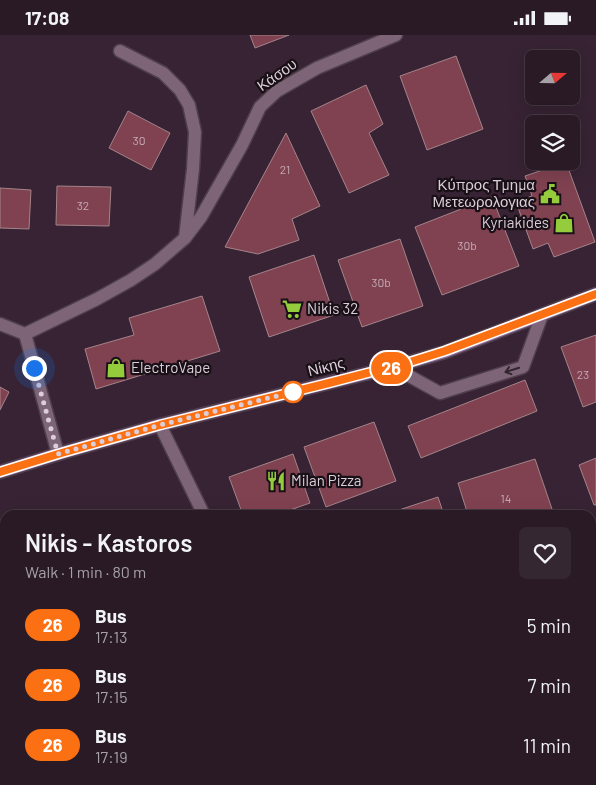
<!DOCTYPE html>
<html lang="en">
<head>
<meta charset="utf-8">
<style>
	:root { --surface:#291a26; --page:#352732; --text:#f1f3f6; --muted:#a5a1a7; --line:#453843 }
	body { margin:0; font-family:Barlow,sans-serif; background:var(--page); color:var(--text); height:100vh; display:flex; flex-direction:column; font-size:19px; white-space:nowrap }
	* { box-sizing:border-box; margin:0 }
	p { font-size:16px; color:var(--muted) }
	.icon { flex:none; width:28px; height:28px; fill:none; stroke:currentColor; stroke-width:2; stroke-linecap:round; stroke-linejoin:round }
	.map { position:relative; flex:1; overflow:hidden }
	.sheet { position:absolute; left:0px; top:475px; width:596px; height:275px; display:flex; flex-direction:column; background:var(--surface); border-radius:15px 15px 0 0; box-shadow:0 5px 20px #0002,0 0 0 1px var(--line) }
	.sheet>* { flex:none }
	.badge { padding:0 10px; border-radius:16px; font-size:18px; line-height:32px }
	.needle { width:32px; rotate:70deg }
	.fabs { position:absolute; left:525px; top:15px; display:grid; gap:10px }
	.fabs a { display:grid; place-items:center; width:55px; height:55px; border-radius:8px; background:var(--surface); box-shadow:0 5px 20px #0002,0 0 0 1px var(--line); font-size:25px }
	.you { position:absolute; width:25px; height:25px; margin:-12px; border:4px solid #fff; border-radius:50%; background:#1a73e8; box-shadow:0 0 0 8px #1a73e833 }
	.map>.badge { position:absolute; translate:-50% -50%; box-shadow:0 0 0 2px #fff }
	.round { display:grid; place-items:center; flex:none; width:52px; height:52px; border-radius:8px; background:var(--page) }
	.overview { display:flex; align-items:center; justify-content:space-between; height:85px; padding:0 25px }
	h1 { font-size:24px; font-weight:600; line-height:38px }
	ul { padding:0; list-style:none }
	li { display:flex; align-items:center; gap:15px; height:60px; padding:0 25px }
	li div { flex:1 }
	li b { display:block; font-size:19px }
	li em { font-style:normal }
	li .badge { min-width:55px; font-weight:700; text-align:center }
	.status { display:flex; justify-content:space-between; align-items:center; height:35px; padding:0 25px; background:var(--surface); direction:ltr }
	.status svg { height:14px; fill:currentColor }
	.map>svg:first-child { display:block }
	.building { fill:#804251; stroke:#a4848a }
	.lines { fill:none; stroke-linecap:round; stroke-linejoin:round }
	.lane-casing { stroke:#4f3e4b; stroke-width:15 }
	.street-casing { stroke:#4f3e4b; stroke-width:15 }
	.secondary-casing { stroke:#4f3e4b; stroke-width:15 }
	.lane { stroke:#7d6577; stroke-width:12 }
	.street { stroke:#7d6577; stroke-width:12 }
	.secondary { stroke:#8e6d9c; stroke-width:12 }
	.oneway { stroke:#32252f }
	.line-casing { stroke:#fff; stroke-width:11 }
	.line { stroke:#fb7012; stroke-width:8 }
	.walk { stroke:#dbced8; stroke-width:5; stroke-dasharray:0 9 }
	.stop-dot { fill:#fff; stroke:#fb7012; stroke-width:2.5 }
	.labels { text-anchor:middle; stroke-width:4.5; stroke-linejoin:round; paint-order:stroke }
	.number-label { font-size:12px; fill:#c4abb6 }
	.street-label { font-size:15px; fill:#dbced8; stroke:#191017 }
	.poi-label { font-size:15px; fill:#dbced8; stroke:#191017; text-anchor:start }
</style>
</head>
<body>
<div class="status"><b>17:08</b><svg viewBox="0 0 49 12"><path d="M0 12V9h3v3zM5 12V6h3v6zM10 12V3h3v9zM15 12V0h3v12zM26 1h20v11H26zM47 4h2v5h-2z"/></svg></div>
<div class="map">
<svg width="596" height="750" viewBox="0 0 596 750">
	<rect width="100%" height="100%" fill="#372333"/>
	<g class="building">
		<polygon points="250,0 289,0 255,13"/>
		<polygon points="456,21 483,94 427,115 400,41"/>
		<polygon points="366,50 383,89 369,98 389,140 349,158 311,76"/>
		<polygon points="128,76 170,98 151,135 109,113"/>
		<polygon points="286,98 320,171 292,184 299,205 258,219 225,212"/>
		<polygon points="566,127 595,207 554,222 548,208 533,214 516,167 532,161 525,141"/>
		<polygon points="57,151 111,152 109,191 56,190"/>
		<polygon points="0,153 31,155 29,194 0,193"/>
		<polygon points="492,162 519,231 442,260 415,192"/>
		<polygon points="400,204 423,271 362,292 338,225"/>
		<polygon points="314,220 334,280 269,302 249,242"/>
		<polygon points="202,261 220,316 96,354 85,314 134,300 129,283"/>
		<polygon points="596,300 596,367 583,372 561,312"/>
		<polygon points="525,345 537,376 421,423 408,391"/>
		<polygon points="0,352 9,357 0,375"/>
		<polygon points="374,387 396,446 326,472 304,412"/>
		<polygon points="293,419 310,468 276,480 243,480 229,442"/>
		<polygon points="596,423 596,470 594,470 579,430"/>
		<polygon points="535,424 554,480 468,480 458,448"/>
		<polygon points="438,462 444,480 384,480"/>
		<polygon points="5,536 5,574 0,579 0,541"/>
		<polygon points="596,543 596,574 591,561 591,544"/>
		<polygon points="596,643 596,721 591,723 591,645"/>
		<polygon points="186,745 208,745 210,750 189,750"/>
		<polygon points="211,745 259,745 261,748 258,750 214,750"/>
		<polygon points="373,745 458,745 460,750 375,750"/>
		<polygon points="477,745 523,745 509,750 479,750"/>
	</g>
	<g class="lines">
		<defs>
			<polyline id="lane" points="393,332 440,358 523,332 542,280"/>
			<g id="street">
				<polyline points="120,16 163,38 180,55 189,70 195,97 193,134 185,203"/>
				<polyline points="0,289 25,299 97,264 131,245 155,229 185,203 201,182 242,110 260,72 277,56 317,33 396,0"/>
				<polyline points="25,299 58,419"/>
				<polyline points="160,390 204,480"/>
				<polyline points="591,523 596,521"/>
				<polyline points="0,692 5,699"/>
				<polyline points="37,745 41,750"/>
				<polyline points="334,745 336,750"/>
			</g>
			<polyline id="secondary" points="0,437 58,419 160,390 393,332 445,317 596,259"/>
		</defs>
		<use href="#lane" class="lane-casing"/>
		<use href="#street" class="street-casing"/>
		<use href="#secondary" class="secondary-casing"/>
		<use href="#lane" class="lane"/>
		<use href="#street" class="street"/>
		<use href="#secondary" class="secondary"/>
	</g>
	<defs><path id="oneway-shaft" d="M-6 0H5M1.5-3L5.5 0L1.5 3" fill="none" stroke-width="1.6" stroke-linecap="round" stroke-linejoin="round" transform="scale(1.25)"/></defs>
	<use class="oneway" href="#oneway-shaft" transform="translate(512 335) rotate(162)"/>
	<g class="lines">
		<defs>
			<polyline id="line" points="0,437 58,419 160,390 329,348 410,327 445,316 596,259"/>
		</defs>
		<use href="#line" class="line-casing"/>
		<use href="#line" class="line"/>
		<polyline class="walk" points="34,333 58,419 160,390 293,357"/>
	</g>
	<defs>
		<symbol id="civic-bare" viewBox="-9 -9 18 18"><path d="M-.6-6.5H3V-4.5H.6V-3L4-1V1h2V6H-6V1h2V-1L-.6-3ZM-1.2 2.5V6h2.4V2.5Z" fill="#94cc3c" stroke="#191017" stroke-width="2.5" paint-order="stroke"/></symbol>
		<symbol id="shop-bare" viewBox="-9 -9 18 18"><path d="M-5-2.5h2.3a2.7 3.5 0 0 1 5.4 0H5L5.5 6h-11ZM-1.5-2.5h3a1.5 2.3 0 0 0-3 0Z" fill="#94cc3c" stroke="#191017" stroke-width="2.5" paint-order="stroke"/></symbol>
		<symbol id="supermarket-bare" viewBox="-9 -9 18 18"><path d="M-6-5.5h2.5l.6 2H6L4.5 2H-2.5L-4.4-4H-6ZM-1.5 3.2a1.3 1.3 0 1 0 .1 0ZM3 3.2a1.3 1.3 0 1 0 .1 0Z" fill="#94cc3c" stroke="#191017" stroke-width="2.5" paint-order="stroke"/></symbol>
		<symbol id="restaurant-bare" viewBox="-9 -9 18 18"><path d="M-5-6h1v4h1v-4h1v4h1v-4h1v5L-1.5 .5V6h-2V.5L-5-1ZM5-6V6H3V1.5H1.5Q1.5-4 5-6Z" fill="#94cc3c" stroke="#191017" stroke-width="2.5" paint-order="stroke"/></symbol>
	</defs>
	<g fill-rule="evenodd">
		<use href="#civic-bare" x="536" y="145" width="28" height="28"/>
		<use href="#shop-bare" x="550" y="174" width="28" height="28"/>
		<use href="#supermarket-bare" x="278" y="260" width="28" height="28"/>
		<use href="#shop-bare" x="102" y="319" width="28" height="28"/>
		<use href="#restaurant-bare" x="262" y="432" width="28" height="28"/>
	</g>
	<circle class="stop-dot" cx="293" cy="357" r="10"/>
	<g class="labels">
		<g class="number-label">
			<text x="139" y="110">30</text>
			<text x="285" y="139">21</text>
			<text x="83" y="175">32</text>
			<text x="467" y="215">30b</text>
			<text x="381" y="252">30b</text>
			<text x="583" y="344">23</text>
			<text x="506" y="468">14</text>
		</g>
		<g class="street-label">
			<text transform="translate(277 40) rotate(-35)" y="5">Κάσου</text>
			<text transform="translate(326 332) rotate(-14)" y="5">Νίκης</text>
		</g>
		<g class="poi-label">
			<text x="535" y="155" text-anchor="end">Κύπρος Τμημα<tspan x="535" dy="17">Μετεωρολογιας</tspan></text>
			<text x="549" y="193" text-anchor="end">Kyriakides</text>
			<text x="307" y="279">Nikis 32</text>
			<text x="131" y="338">ElectroVape</text>
			<text x="291" y="451">Milan Pizza</text>
		</g>
	</g>
</svg>
<div class="fabs">
<a><svg class="needle" viewBox="-14 -14 28 28"><path d="M0-13l5 13h-10z" fill="#e53935"/><path d="M0 13l5-13h-10z" fill="#a5a1a7"/></svg></a>
<a><svg class="icon" aria-label="layers" viewBox="0 0 24 24"><path d="M12 4l9 5-9 5-9-5zM3 14l9 5 9-5"/></svg></a>
</div>
<div class="you" style="left:34px;top:333px"></div>
<b class="badge" style="left:391px;top:333px;background:#fb7012;color:#fff">26</b>
<section class="sheet">
<div class="overview"><div><h1>Nikis - Kastoros</h1><p>Walk · 1 min · 80 m</p></div><a class="round"><svg class="icon" aria-label="heart" viewBox="0 0 24 24"><path d="M12 20l-8-8c-3-5 5-10 8-4 3-6 11-1 8 4z"/></svg></a></div>
<ul>
<li><span class="badge" style="background:#fb7012;color:#fff">26</span><div><b>Bus</b><p>17:13</p></div><em>5 min</em></li>
<li><span class="badge" style="background:#fb7012;color:#fff">26</span><div><b>Bus</b><p>17:15</p></div><em>7 min</em></li>
<li><span class="badge" style="background:#fb7012;color:#fff">26</span><div><b>Bus</b><p>17:19</p></div><em>11 min</em></li>
</ul>
</section>
</div>
</body>
</html>
